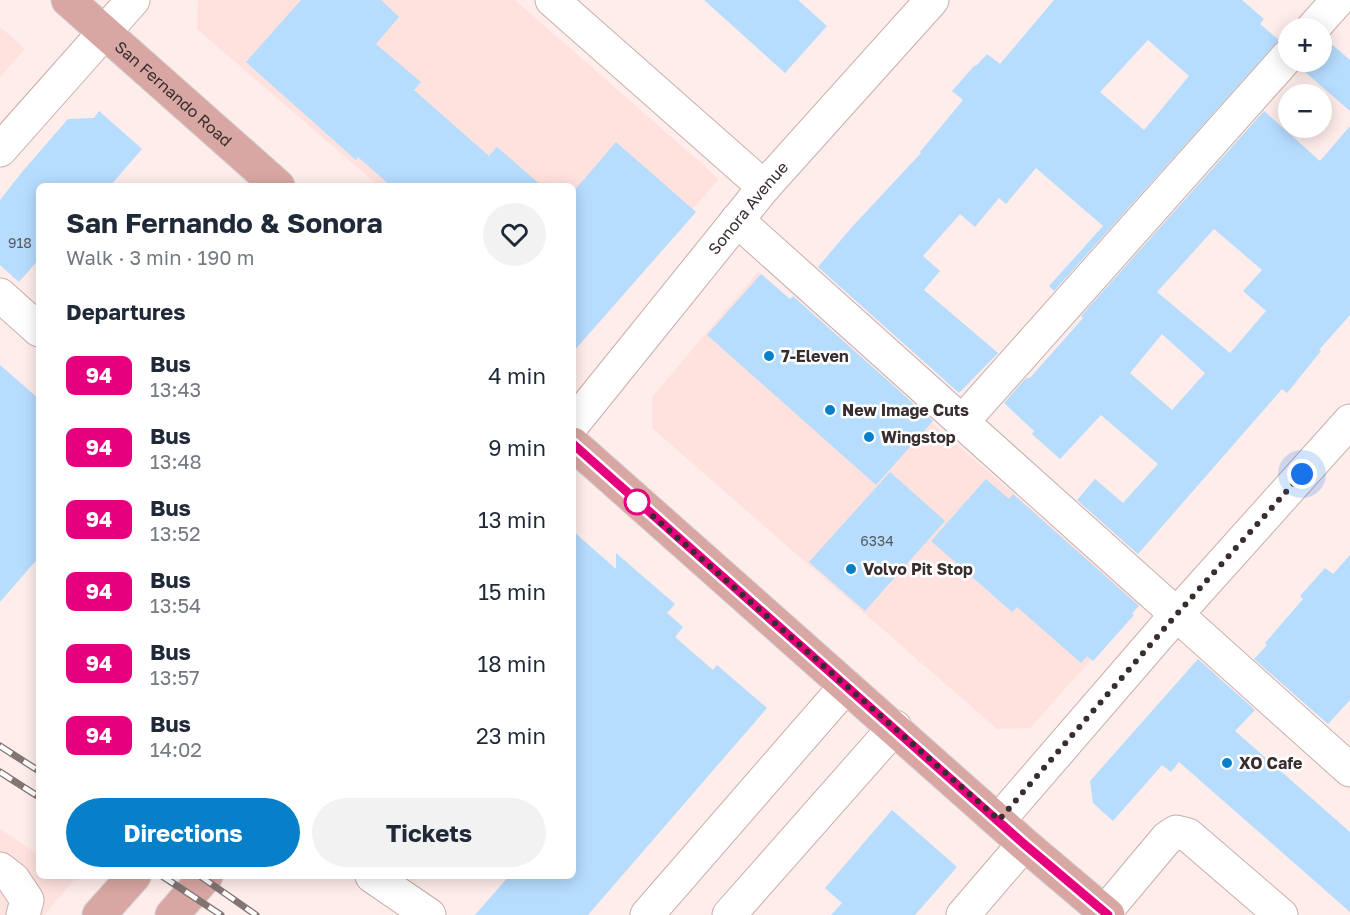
<!DOCTYPE html>
<html lang="en">
<head>
<meta charset="utf-8">
<style>
	:root { --surface:#fff; --page:#f2f2f3; --text:#1f2937; --muted:#747a83; --accent:#0780c9 }
	body { margin:0; font-family:"Golos Text",sans-serif; background:var(--page); color:var(--text); height:100vh; display:flex; flex-direction:column; font-size:22px; white-space:nowrap }
	* { box-sizing:border-box; margin:0 }
	p { font-size:20px; color:var(--muted) }
	.icon { flex:none; width:33px; height:33px; fill:none; stroke:currentColor; stroke-width:2; stroke-linecap:round; stroke-linejoin:round }
	.map { position:relative; flex:1; overflow:hidden }
	.panel { position:absolute; left:36px; top:183px; width:540px; height:696px; display:flex; flex-direction:column; background:var(--surface); border-radius:9px; box-shadow:0 3px 15px #0003 }
	.panel>* { flex:none }
	.badge { padding:0 12px; border-radius:9px; font-size:21px; line-height:39px }
	.fabs { position:absolute; left:1278px; top:18px; display:grid; gap:12px }
	.fabs a { display:grid; place-items:center; width:54px; height:54px; border-radius:50%; background:var(--surface); box-shadow:0 3px 15px #0003; font-size:30px }
	.you { position:absolute; width:30px; height:30px; margin:-15px; border:4px solid #fff; border-radius:50%; background:#1a73e8; box-shadow:0 0 0 9px #1a73e833 }
	.map>.badge { position:absolute; translate:-50% -50%; box-shadow:0 0 0 3px #fff }
	h2 { padding:0 30px; font-size:22px; line-height:54px }
	.round { display:grid; place-items:center; flex:none; width:63px; height:63px; border-radius:32px; background:var(--page) }
	.summary { display:flex; align-items:center; justify-content:space-between; height:102px; padding:0 30px }
	h1 { font-size:28px; font-weight:700; line-height:45px }
	.primary-button { display:flex; gap:12px; margin-top:auto; padding:12px 30px }
	.primary-button a { flex:1; height:69px; border-radius:36px; background:var(--accent); color:#fff; font-size:24px; font-weight:700; line-height:69px; text-align:center }
	.primary-button a+a { background:var(--page); color:var(--text) }
	ul { padding:0; list-style:none }
	li { display:flex; align-items:center; gap:18px; height:72px; padding:0 30px }
	li div { flex:1 }
	li b { display:block; font-size:22px }
	li em { font-style:normal }
	li .badge { min-width:66px; font-weight:700; text-align:center }
	.map>svg:first-child { display:block }
	.built { fill:#ffe2de }
	.building { fill:#b6dcfe; fill-rule:evenodd }
	.lines { fill:none; stroke-linecap:round; stroke-linejoin:round }
	.minor-casing { stroke:#c8aeab; stroke-width:35 }
	.major-casing { stroke:#d3d1d1; stroke-width:35 }
	.minor { stroke:#fff; stroke-width:33 }
	.major { stroke:#d9a7a3; stroke-width:33 }
	.rail-casing { stroke:#827574; stroke-width:7 }
	.rail { stroke:#fff; stroke-width:4.5; stroke-dasharray:14; stroke-linecap:butt }
	.line-casing { stroke:#fff; stroke-width:14 }
	.line { stroke:#e6007e; stroke-width:9 }
	.walk { stroke:#382e2d; stroke-width:6; stroke-dasharray:0 10.8 }
	.poi-dot { fill:#0780c9; stroke:#fff; stroke-width:2 }
	.stop-dot { fill:#fff; stroke:#e6007e; stroke-width:3 }
	.labels { text-anchor:middle; stroke-width:5; stroke-linejoin:round; paint-order:stroke }
	.number-label { font-size:14px; fill:#585a61 }
	.street-label { font-size:16px; fill:#382e2d; stroke:#fff }
	.poi-label { font-size:16px; font-weight:bold; fill:#382e2d; stroke:#fff; text-anchor:start }
</style>
</head>
<body>
<div class="map">
<svg width="1350" height="915" viewBox="0 0 1350 915">
	<rect width="100%" height="100%" fill="#feedeb"/>
	<g class="built">
		<polygon points="198,0 515,0 719,179 583,335 573,335 573,186 379,186 197,29"/>
		<polygon points="0,27 25,49 0,77"/>
		<polygon points="758,272 1141,604 1030,728 997,729 652,428 652,397"/>
		<polygon points="0,829 39,855 39,876 70,876 75,879 44,915 0,915"/>
	</g>
	<g class="building">
		<polygon points="301,0 381,0 399,17 376,44 421,82 414,90 489,156 497,147 542,186 391,186 358,157 356,160 246,62"/>
		<polygon points="704,0 798,0 827,26 785,73"/>
		<path d="M 1054,0 L 1242,0 L 1264,19 L 1260,24 L 1279,40 L 1054,291 L 1049,286 L 1103,226 L 1036,168 L 1006,204 L 999,198 L 975,227 L 960,214 L 923,256 L 940,271 L 924,290 L 998,353 L 959,393 L 818,267 L 852,227 L 921,153 L 920,152 L 963,100 L 952,91 L 975,65 L 976,66 L 987,54 L 1000,64 ZM 1148,40 L 1189,76 L 1144,130 L 1100,92 Z"/>
		<polygon points="1329,42 1350,60 1350,111 1304,71 1312,62 1322,62 1322,51"/>
		<polygon points="99,111 142,149 110,186 39,186 39,259 19,282 0,265 0,200 22,172 68,119 94,118"/>
		<path d="M 1264,111 L 1320,161 L 1350,126 L 1350,315 L 1319,350 L 1321,351 L 1287,393 L 1282,389 L 1138,554 L 1077,500 L 1095,479 L 1123,503 L 1158,464 L 1101,415 L 1060,459 L 1032,434 L 1034,431 L 1004,403 L 1026,378 L 1030,378 L 1083,318 L 1081,316 ZM 1214,229 L 1262,270 L 1243,291 L 1266,311 L 1230,353 L 1157,292 ZM 1162,334 L 1205,373 L 1172,410 L 1130,373 Z"/>
		<polygon points="616,142 696,212 573,352 573,192"/>
		<polygon points="761,274 790,299 793,296 933,421 876,485 707,335"/>
		<polygon points="0,365 39,399 39,557 0,602"/>
		<polygon points="890,472 945,521 865,611 809,562"/>
		<polygon points="986,479 1009,499 1013,494 1139,606 1132,613 1134,615 1093,661 1087,656 1081,663 1017,607 1012,612 931,541"/>
		<polygon points="573,531 616,569 616,553 675,604 667,613 683,627 675,637 713,670 717,665 767,708 588,915 475,915 509,876 573,876"/>
		<polygon points="1350,555 1350,700 1328,724 1254,659 1267,645 1265,643 1303,599 1300,596 1325,568 1333,574"/>
		<polygon points="1198,659 1255,710 1235,731 1350,832 1350,912 1179,762 1171,772 1162,765 1113,821 1093,803 1090,781"/>
		<polygon points="892,810 957,867 915,915 831,915 842,903 825,888"/>
	</g>
	<g class="lines">
		<defs>
			<g id="minor">
				<polyline points="552,0 764,187"/>
				<polyline points="1313,28 1338,0"/>
				<polyline points="0,150 133,0"/>
				<polyline points="737,220 1350,770"/>
				<polyline points="0,295 39,330"/>
				<polyline points="962,422 1288,56"/>
				<path id="s1" d="M 573,424 L 764,187 L 932,0"/>
				<polyline points="999,820 1176,615 1350,421"/>
				<polyline points="0,869 13,879 27,900 23,915"/>
				<polyline points="372,876 429,915"/>
				<polyline points="1105,912 1167,838 1176,832 1188,835 1281,915"/>
				<polyline points="647,915 846,686"/>
				<polyline points="729,915 895,727"/>
				<polyline points="963,915 1024,844"/>
			</g>
			<g id="major">
				<path id="s2" d="M 68,0 L 278,186"/>
				<polyline points="573,444 1024,844 1108,915"/>
				<polyline points="99,915 134,876"/>
				<polyline points="172,915 206,876"/>
			</g>
		</defs>
		<use href="#minor" class="minor-casing"/>
		<use href="#major" class="major-casing"/>
		<use href="#minor" class="minor"/>
		<use href="#major" class="major"/>
		<defs>
			<g id="rail">
				<polyline points="0,746 39,771"/>
				<polyline points="0,772 39,797"/>
				<polyline points="162,876 221,915"/>
				<polyline points="200,876 256,915"/>
			</g>
		</defs>
		<use href="#rail" class="rail-casing"/>
		<use href="#rail" class="rail"/>
	</g>
	<g class="lines">
		<defs>
			<polyline id="line" points="573,444 1024,844 1108,915"/>
		</defs>
		<use href="#line" class="line-casing"/>
		<use href="#line" class="line"/>
		<polyline class="walk" points="637,502 999,820 1176,615 1302,474"/>
	</g>
	<g class="poi-dot">
		<circle cx="769" cy="356" r="6"/>
		<circle cx="830" cy="410" r="6"/>
		<circle cx="869" cy="437" r="6"/>
		<circle cx="851" cy="569" r="6"/>
		<circle cx="1227" cy="763" r="6"/>
	</g>
	<circle class="stop-dot" cx="637" cy="502" r="12"/>
	<g class="labels">
		<g class="number-label">
			<text x="20" y="248">918</text>
			<text x="877" y="546">6334</text>
		</g>
		<g class="street-label">
			<text dy="6" stroke="none"><textPath href="#s2" startOffset="141">San Fernando Road</textPath></text>
			<text dy="6" stroke="none"><textPath href="#s1" startOffset="278">Sonora Avenue</textPath></text>
		</g>
		<g class="poi-label">
			<text x="781" y="362">7-Eleven</text>
			<text x="842" y="416">New Image Cuts</text>
			<text x="881" y="443">Wingstop</text>
			<text x="863" y="575">Volvo Pit Stop</text>
			<text x="1239" y="769">XO Cafe</text>
		</g>
	</g>
</svg>
<div class="fabs">
<a>+</a>
<a>−</a>
</div>
<div class="you" style="left:1302px;top:474px"></div>
<section class="panel">
<div class="summary"><div><h1>San Fernando &amp; Sonora</h1><p>Walk · 3 min · 190 m</p></div><a class="round"><svg class="icon" aria-label="heart" viewBox="0 0 24 24"><path d="M12 20l-8-8c-3-5 5-10 8-4 3-6 11-1 8 4z"/></svg></a></div>
<h2>Departures</h2>
<ul>
<li><span class="badge" style="background:#e6007e;color:#fff">94</span><div><b>Bus</b><p>13:43</p></div><em>4 min</em></li>
<li><span class="badge" style="background:#e6007e;color:#fff">94</span><div><b>Bus</b><p>13:48</p></div><em>9 min</em></li>
<li><span class="badge" style="background:#e6007e;color:#fff">94</span><div><b>Bus</b><p>13:52</p></div><em>13 min</em></li>
<li><span class="badge" style="background:#e6007e;color:#fff">94</span><div><b>Bus</b><p>13:54</p></div><em>15 min</em></li>
<li><span class="badge" style="background:#e6007e;color:#fff">94</span><div><b>Bus</b><p>13:57</p></div><em>18 min</em></li>
<li><span class="badge" style="background:#e6007e;color:#fff">94</span><div><b>Bus</b><p>14:02</p></div><em>23 min</em></li>
</ul>
<div class="primary-button"><a>Directions</a><a>Tickets</a></div>
</section>
</div>
</body>
</html>
